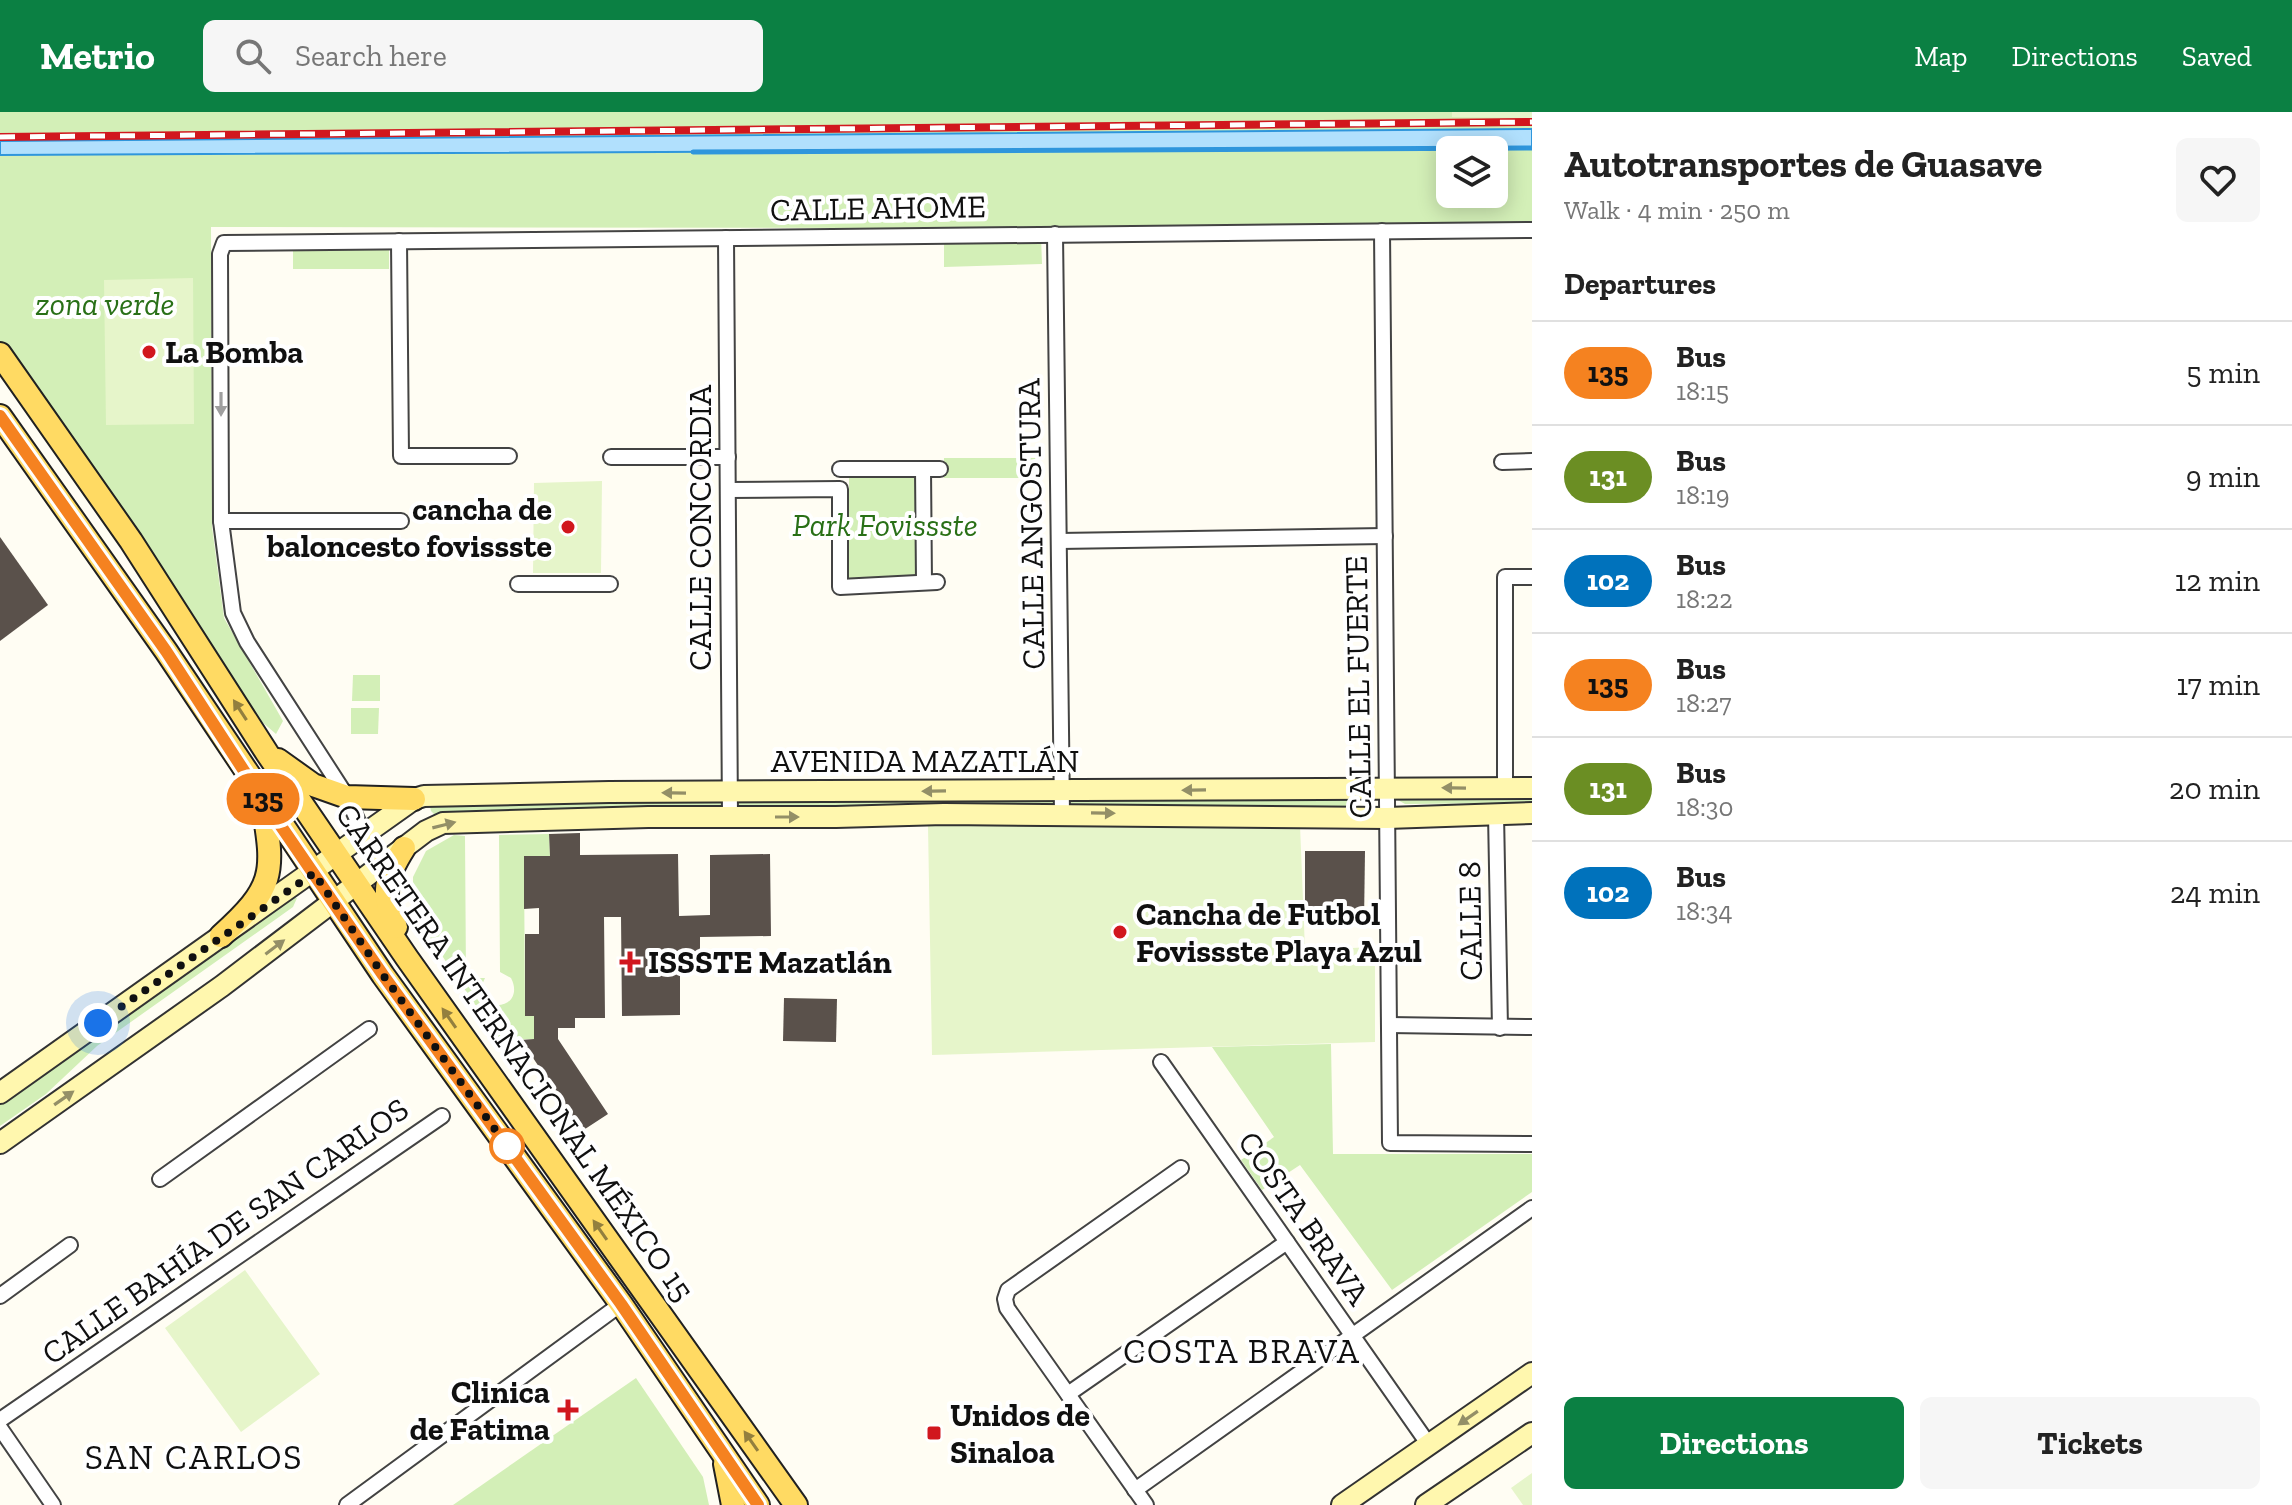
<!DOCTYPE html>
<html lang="en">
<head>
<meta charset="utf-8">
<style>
	:root { --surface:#fff; --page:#f6f6f6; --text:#222; --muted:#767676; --line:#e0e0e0; --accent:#0b8043 }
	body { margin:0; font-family:"Zilla Slab",serif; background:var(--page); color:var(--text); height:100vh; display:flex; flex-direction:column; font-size:30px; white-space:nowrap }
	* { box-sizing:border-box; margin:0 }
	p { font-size:26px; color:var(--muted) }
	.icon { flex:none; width:44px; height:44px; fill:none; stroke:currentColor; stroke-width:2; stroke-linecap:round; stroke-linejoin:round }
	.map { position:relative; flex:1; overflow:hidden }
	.panel { display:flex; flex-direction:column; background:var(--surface); width:760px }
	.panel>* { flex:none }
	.badge { padding:0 16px; border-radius:26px; font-size:28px; line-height:52px }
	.buttons { position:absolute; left:1436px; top:24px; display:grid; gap:16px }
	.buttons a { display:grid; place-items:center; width:72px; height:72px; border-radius:12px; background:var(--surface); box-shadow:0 4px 20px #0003; font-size:40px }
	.you { position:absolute; width:40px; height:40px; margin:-20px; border:6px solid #fff; border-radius:50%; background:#1a73e8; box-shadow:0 0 0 12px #1a73e833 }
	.map>.badge { position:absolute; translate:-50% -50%; box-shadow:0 0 0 4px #fff }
	h2 { padding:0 32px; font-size:30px; line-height:72px }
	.round { display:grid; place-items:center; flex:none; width:84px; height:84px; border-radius:12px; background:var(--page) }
	.summary { display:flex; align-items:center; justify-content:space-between; height:136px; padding:0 32px }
	h1 { font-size:38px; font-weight:700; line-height:60px }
	.action { display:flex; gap:16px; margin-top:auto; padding:16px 32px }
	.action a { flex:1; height:92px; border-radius:12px; background:var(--accent); color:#fff; font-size:32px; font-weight:700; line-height:92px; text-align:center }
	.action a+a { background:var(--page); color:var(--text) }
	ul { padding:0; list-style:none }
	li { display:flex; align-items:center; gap:24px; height:104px; padding:0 32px; border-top:2px solid var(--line) }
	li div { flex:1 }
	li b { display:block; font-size:30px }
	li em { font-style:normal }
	li .badge { min-width:88px; font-weight:700; text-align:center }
	header { display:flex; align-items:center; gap:48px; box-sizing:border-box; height:112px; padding:0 40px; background:var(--accent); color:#fff }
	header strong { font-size:38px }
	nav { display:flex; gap:44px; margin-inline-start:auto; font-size:28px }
	.search { width:560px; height:72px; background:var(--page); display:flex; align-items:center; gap:20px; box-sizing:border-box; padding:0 28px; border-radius:12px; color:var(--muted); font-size:30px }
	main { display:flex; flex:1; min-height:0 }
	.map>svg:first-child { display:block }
	.green { fill:#d3efb7; fill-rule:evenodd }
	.pitch { fill:#e6f5ca }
	.water { fill:#b1e0fd; stroke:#2f96dc; stroke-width:2 }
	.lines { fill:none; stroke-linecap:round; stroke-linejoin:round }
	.stream { stroke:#2f96dc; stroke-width:5 }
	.building { fill:#5a514b }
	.street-casing { stroke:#434343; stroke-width:18 }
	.secondary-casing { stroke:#323232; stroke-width:24 }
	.primary-casing { stroke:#212121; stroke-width:26 }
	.street { stroke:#fff; stroke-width:14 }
	.secondary { stroke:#fff7ae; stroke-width:20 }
	.primary { stroke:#ffda63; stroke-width:22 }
	.rail-casing { stroke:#d1171e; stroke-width:8 }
	.rail { stroke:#fff; stroke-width:5; stroke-dasharray:15; stroke-linecap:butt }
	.oneway { fill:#9f9f9f }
	.oneway2 { fill:#937f3e }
	.oneway3 { fill:#938f67 }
	.line-casing { stroke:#fff; stroke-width:18 }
	.line { stroke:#f58220; stroke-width:12 }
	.walk { stroke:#101010; stroke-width:8; stroke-dasharray:0 14.4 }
	.poi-dot { fill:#d1171e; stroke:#fff; stroke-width:3 }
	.stop-dot { fill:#fff; stroke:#f58220; stroke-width:4 }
	.labels { text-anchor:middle; stroke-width:8; stroke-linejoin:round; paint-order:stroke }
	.street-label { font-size:32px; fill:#101010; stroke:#fff }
	.park-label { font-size:32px; font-style:italic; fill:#297017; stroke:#fff }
	.poi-label { font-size:32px; font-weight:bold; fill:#101010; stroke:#fff; text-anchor:start }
	.neighbourhood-label { font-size:34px; letter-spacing:2px; fill:#101010; stroke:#fff }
</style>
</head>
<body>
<header>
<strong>Metrio</strong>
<div class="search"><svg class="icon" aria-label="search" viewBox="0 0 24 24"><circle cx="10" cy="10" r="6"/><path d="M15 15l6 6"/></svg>Search here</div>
<nav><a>Map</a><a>Directions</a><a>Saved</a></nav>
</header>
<main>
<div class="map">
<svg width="1532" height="1393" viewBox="0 0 1532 1393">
	<rect width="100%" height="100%" fill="#fffdf3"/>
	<g class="green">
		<path d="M 0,0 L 1532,0 L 1532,117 L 211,115 L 212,415 L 224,506 L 283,609 L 276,622 L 261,609 L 204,520 L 0,229 ZM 1450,38 L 1494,38 L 1494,82 L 1450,82 Z"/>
		<polygon points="1041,124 1042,152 944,155 944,125"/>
		<polygon points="389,132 389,157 293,157 293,134"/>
		<rect x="944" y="346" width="95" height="20"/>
		<polygon points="921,355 922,467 849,469 849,358"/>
		<polygon points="353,563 380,563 380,589 352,589"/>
		<polygon points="351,596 379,596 378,622 351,622"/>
		<polygon points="1347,681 1354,689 1347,698 440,708 431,699 429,690"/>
		<polygon points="1532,682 1532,691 1405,692 1396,687 1404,683"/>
		<path d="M 549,722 L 550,744 L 524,745 L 525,903 L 534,904 L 534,927 L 499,928 L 422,814 L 413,791 L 413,765 L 426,739 L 454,723 L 465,724 L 466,866 L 485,866 L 481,875 L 482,885 L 494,893 C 511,895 519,881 511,866 L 500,860 L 499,723 Z"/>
		<polygon points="289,786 297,786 293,795 97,934 46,982 0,1014 0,987"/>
		<polygon points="1331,932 1333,1042 1532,1042 1532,1080 1392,1178 1300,1053 1262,1078 1241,1048 1274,1025 1212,935"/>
		<polygon points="636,1266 703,1365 709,1393 453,1393"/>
	</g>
	<g class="pitch">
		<polygon points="1452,0 1532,0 1532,6 1452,5"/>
		<polygon points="193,166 194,312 106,313 104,168"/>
		<polygon points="602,369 601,461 533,461 534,371"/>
		<polygon points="1300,713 1305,838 1375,835 1375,930 932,943 928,714"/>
		<polygon points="245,1158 320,1262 241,1320 165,1216"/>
		<polygon points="1532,1361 1532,1393 1523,1393 1511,1376"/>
	</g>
	<polygon class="water" points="1532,17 1532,36 0,43 0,29"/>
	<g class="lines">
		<polyline class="stream" points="693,40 1532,36"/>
	</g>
	<g class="building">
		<polygon points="0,425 48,493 0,529"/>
		<polygon points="580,721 580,743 678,742 679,804 710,803 710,743 770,742 771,824 700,825 700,842 680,843 680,903 622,904 621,805 604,805 605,906 575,906 575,916 558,916 558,927 608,1002 582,1019 521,928 534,927 534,904 525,904 525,822 539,822 539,796 524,797 524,744 550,744 549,722"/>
		<polygon points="1305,739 1365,739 1364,810 1305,810"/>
		<polygon points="784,886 837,887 836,930 783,929"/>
	</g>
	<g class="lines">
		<defs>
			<g id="street">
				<polyline points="1382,119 1390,1031 1532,1032"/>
				<polyline points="1055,122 1062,701"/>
				<polyline points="726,126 730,705"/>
				<polyline points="399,129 401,344 509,344"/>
				<polyline points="611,345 728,345"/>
				<polyline points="1502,350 1532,349"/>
				<polyline points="840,357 940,357"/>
				<polyline points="923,357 924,470"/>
				<polyline points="728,378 840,377 840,475 937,470"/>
				<polyline points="221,409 401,409"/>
				<polyline points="1059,429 1385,424"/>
				<polyline points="518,472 610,472"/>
				<polyline points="1505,677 1505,465 1532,465"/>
				<polyline points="1496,702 1500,916"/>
				<polyline points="364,723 347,685 247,530 233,501 221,409 220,142 224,131 1532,118"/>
				<polyline points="1389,913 1532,915"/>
				<polyline points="1161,950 1429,1333"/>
				<polyline points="160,1067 369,917"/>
				<polyline points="0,1184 70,1133"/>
				<polyline points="1068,1282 1287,1130"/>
				<polyline points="0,1308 442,1004"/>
				<polyline points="0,1316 53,1393"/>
				<polyline points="1135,1378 1532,1096"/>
				<polyline points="347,1393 621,1192"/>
				<polyline points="1146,1393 1007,1196 1005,1187 1008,1178 1181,1056"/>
			</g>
			<g id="secondary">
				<polyline points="0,981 414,687 424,684 609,680 1532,676"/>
				<polyline points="0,1031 222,874 426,719 443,711 648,705 836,705 944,702 1387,706 1532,701"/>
				<polyline points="1342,1393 1532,1261"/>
				<polyline points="1426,1393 1532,1321"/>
			</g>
			<g id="primary">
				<polyline points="0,242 131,429 267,641 407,846 796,1393"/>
				<polyline points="0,304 166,539 383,863 621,1192 758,1393"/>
				<polyline points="278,648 313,673 347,685 414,687"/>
				<path d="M 396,815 C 381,782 385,766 404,736"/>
				<path d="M 221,824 C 274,776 275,762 263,694"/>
				<polyline points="725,1352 733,1393"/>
			</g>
		</defs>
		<use href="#street" class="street-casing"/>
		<use href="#secondary" class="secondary-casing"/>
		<use href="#primary" class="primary-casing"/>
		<use href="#street" class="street"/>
		<use href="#secondary" class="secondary"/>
		<use href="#primary" class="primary"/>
		<defs>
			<polyline id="rail" points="0,25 1532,10"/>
		</defs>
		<use href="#rail" class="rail-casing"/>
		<use href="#rail" class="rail"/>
	</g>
	<defs><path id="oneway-solid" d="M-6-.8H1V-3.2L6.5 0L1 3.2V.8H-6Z" transform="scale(2)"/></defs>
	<use class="oneway" href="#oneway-solid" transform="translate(221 292) rotate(90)"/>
	<g class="oneway2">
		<use href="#oneway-solid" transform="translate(240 598) rotate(-123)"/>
		<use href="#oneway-solid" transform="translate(449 906) rotate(-125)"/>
		<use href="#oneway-solid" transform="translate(600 1118) rotate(-125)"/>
		<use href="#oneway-solid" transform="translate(751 1329) rotate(-125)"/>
	</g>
	<g class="oneway3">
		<use href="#oneway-solid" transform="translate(1454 676) rotate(-179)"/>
		<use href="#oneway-solid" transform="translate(1194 678) rotate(179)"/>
		<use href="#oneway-solid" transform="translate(934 679) rotate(179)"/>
		<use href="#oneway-solid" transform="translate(674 681) rotate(-179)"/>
		<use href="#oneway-solid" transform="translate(1103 701) rotate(1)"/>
		<use href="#oneway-solid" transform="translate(787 705)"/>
		<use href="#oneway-solid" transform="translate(444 713) rotate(-14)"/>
		<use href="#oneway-solid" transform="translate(275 835) rotate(-37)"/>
		<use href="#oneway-solid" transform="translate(64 986) rotate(-35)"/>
		<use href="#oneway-solid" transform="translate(1468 1306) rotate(145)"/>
	</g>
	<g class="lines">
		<defs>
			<polyline id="line" points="0,304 166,539 261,685 383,863 621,1192 758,1393"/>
		</defs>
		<use href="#line" class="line-casing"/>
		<use href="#line" class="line"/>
		<polyline class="walk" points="98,911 314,761 383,863 507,1034"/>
	</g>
	<g class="poi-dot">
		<circle cx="149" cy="240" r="8"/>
		<circle cx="568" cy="415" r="8"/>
		<circle cx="1120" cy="820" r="8"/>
		<path d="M626 838h8v8h8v8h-8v8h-8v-8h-8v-8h8z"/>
		<path d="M564 1286h8v8h8v8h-8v8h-8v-8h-8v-8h8z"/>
		<rect x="926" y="1313" width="16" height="16" rx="4"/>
	</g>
	<circle class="stop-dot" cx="507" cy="1034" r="16"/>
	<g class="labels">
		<g class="street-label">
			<text transform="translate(878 96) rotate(-1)" y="11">CALLE AHOME</text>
			<text transform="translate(1031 412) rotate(-91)" y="11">CALLE ANGOSTURA</text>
			<text transform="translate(700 416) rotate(-90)" y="11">CALLE CONCORDIA</text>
			<text transform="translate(1358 575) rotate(-91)" y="11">CALLE EL FUERTE</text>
			<text x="925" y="660">AVENIDA MAZATLÁN</text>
			<text transform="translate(1470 809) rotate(-91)" y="11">CALLE 8</text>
			<text transform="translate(515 940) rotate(55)" y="11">CARRETERA INTERNACIONAL MÉXICO 15</text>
			<text transform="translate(1304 1106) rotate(55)" y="11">COSTA BRAVA</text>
			<text transform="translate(225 1119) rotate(-35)" y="11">CALLE BAHÍA DE SAN CARLOS</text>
		</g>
		<g class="park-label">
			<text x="105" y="203">zona verde</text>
			<text x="885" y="424">Park Fovissste</text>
		</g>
		<g class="poi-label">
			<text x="165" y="251">La Bomba</text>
			<text x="552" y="408" text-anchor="end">cancha de<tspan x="552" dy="37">baloncesto fovissste</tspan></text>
			<text x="1136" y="813">Cancha de Futbol<tspan x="1136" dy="37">Fovissste Playa Azul</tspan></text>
			<text x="648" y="861">ISSSTE Mazatlán</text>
			<text x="550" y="1291" text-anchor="end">Clinica<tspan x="550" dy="37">de Fatima</tspan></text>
			<text x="950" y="1314">Unidos de<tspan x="950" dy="37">Sinaloa</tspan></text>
		</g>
		<g class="neighbourhood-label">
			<text x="1242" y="1251">COSTA BRAVA</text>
			<text x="194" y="1357">SAN CARLOS</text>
		</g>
	</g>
</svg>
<div class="buttons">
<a><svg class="icon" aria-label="layers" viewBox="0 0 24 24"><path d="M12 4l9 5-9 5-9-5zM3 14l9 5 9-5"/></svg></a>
</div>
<div class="you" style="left:98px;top:911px"></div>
<b class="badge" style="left:263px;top:687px;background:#f58220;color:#111">135</b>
</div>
<section class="panel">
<div class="summary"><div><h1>Autotransportes de Guasave</h1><p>Walk · 4 min · 250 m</p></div><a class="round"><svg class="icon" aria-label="heart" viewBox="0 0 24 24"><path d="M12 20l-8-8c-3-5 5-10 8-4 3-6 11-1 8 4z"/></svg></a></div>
<h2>Departures</h2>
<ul>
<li><span class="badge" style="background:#f58220;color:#111">135</span><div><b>Bus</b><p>18:15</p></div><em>5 min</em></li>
<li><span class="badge" style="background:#6b8e23;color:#fff">131</span><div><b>Bus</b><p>18:19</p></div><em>9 min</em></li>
<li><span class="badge" style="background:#0072bc;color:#fff">102</span><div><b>Bus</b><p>18:22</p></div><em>12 min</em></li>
<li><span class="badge" style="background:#f58220;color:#111">135</span><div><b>Bus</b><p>18:27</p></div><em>17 min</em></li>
<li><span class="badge" style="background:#6b8e23;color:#fff">131</span><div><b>Bus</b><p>18:30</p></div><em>20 min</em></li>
<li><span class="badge" style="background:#0072bc;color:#fff">102</span><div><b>Bus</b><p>18:34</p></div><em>24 min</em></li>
</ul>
<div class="action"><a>Directions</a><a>Tickets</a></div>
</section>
</main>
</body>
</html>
